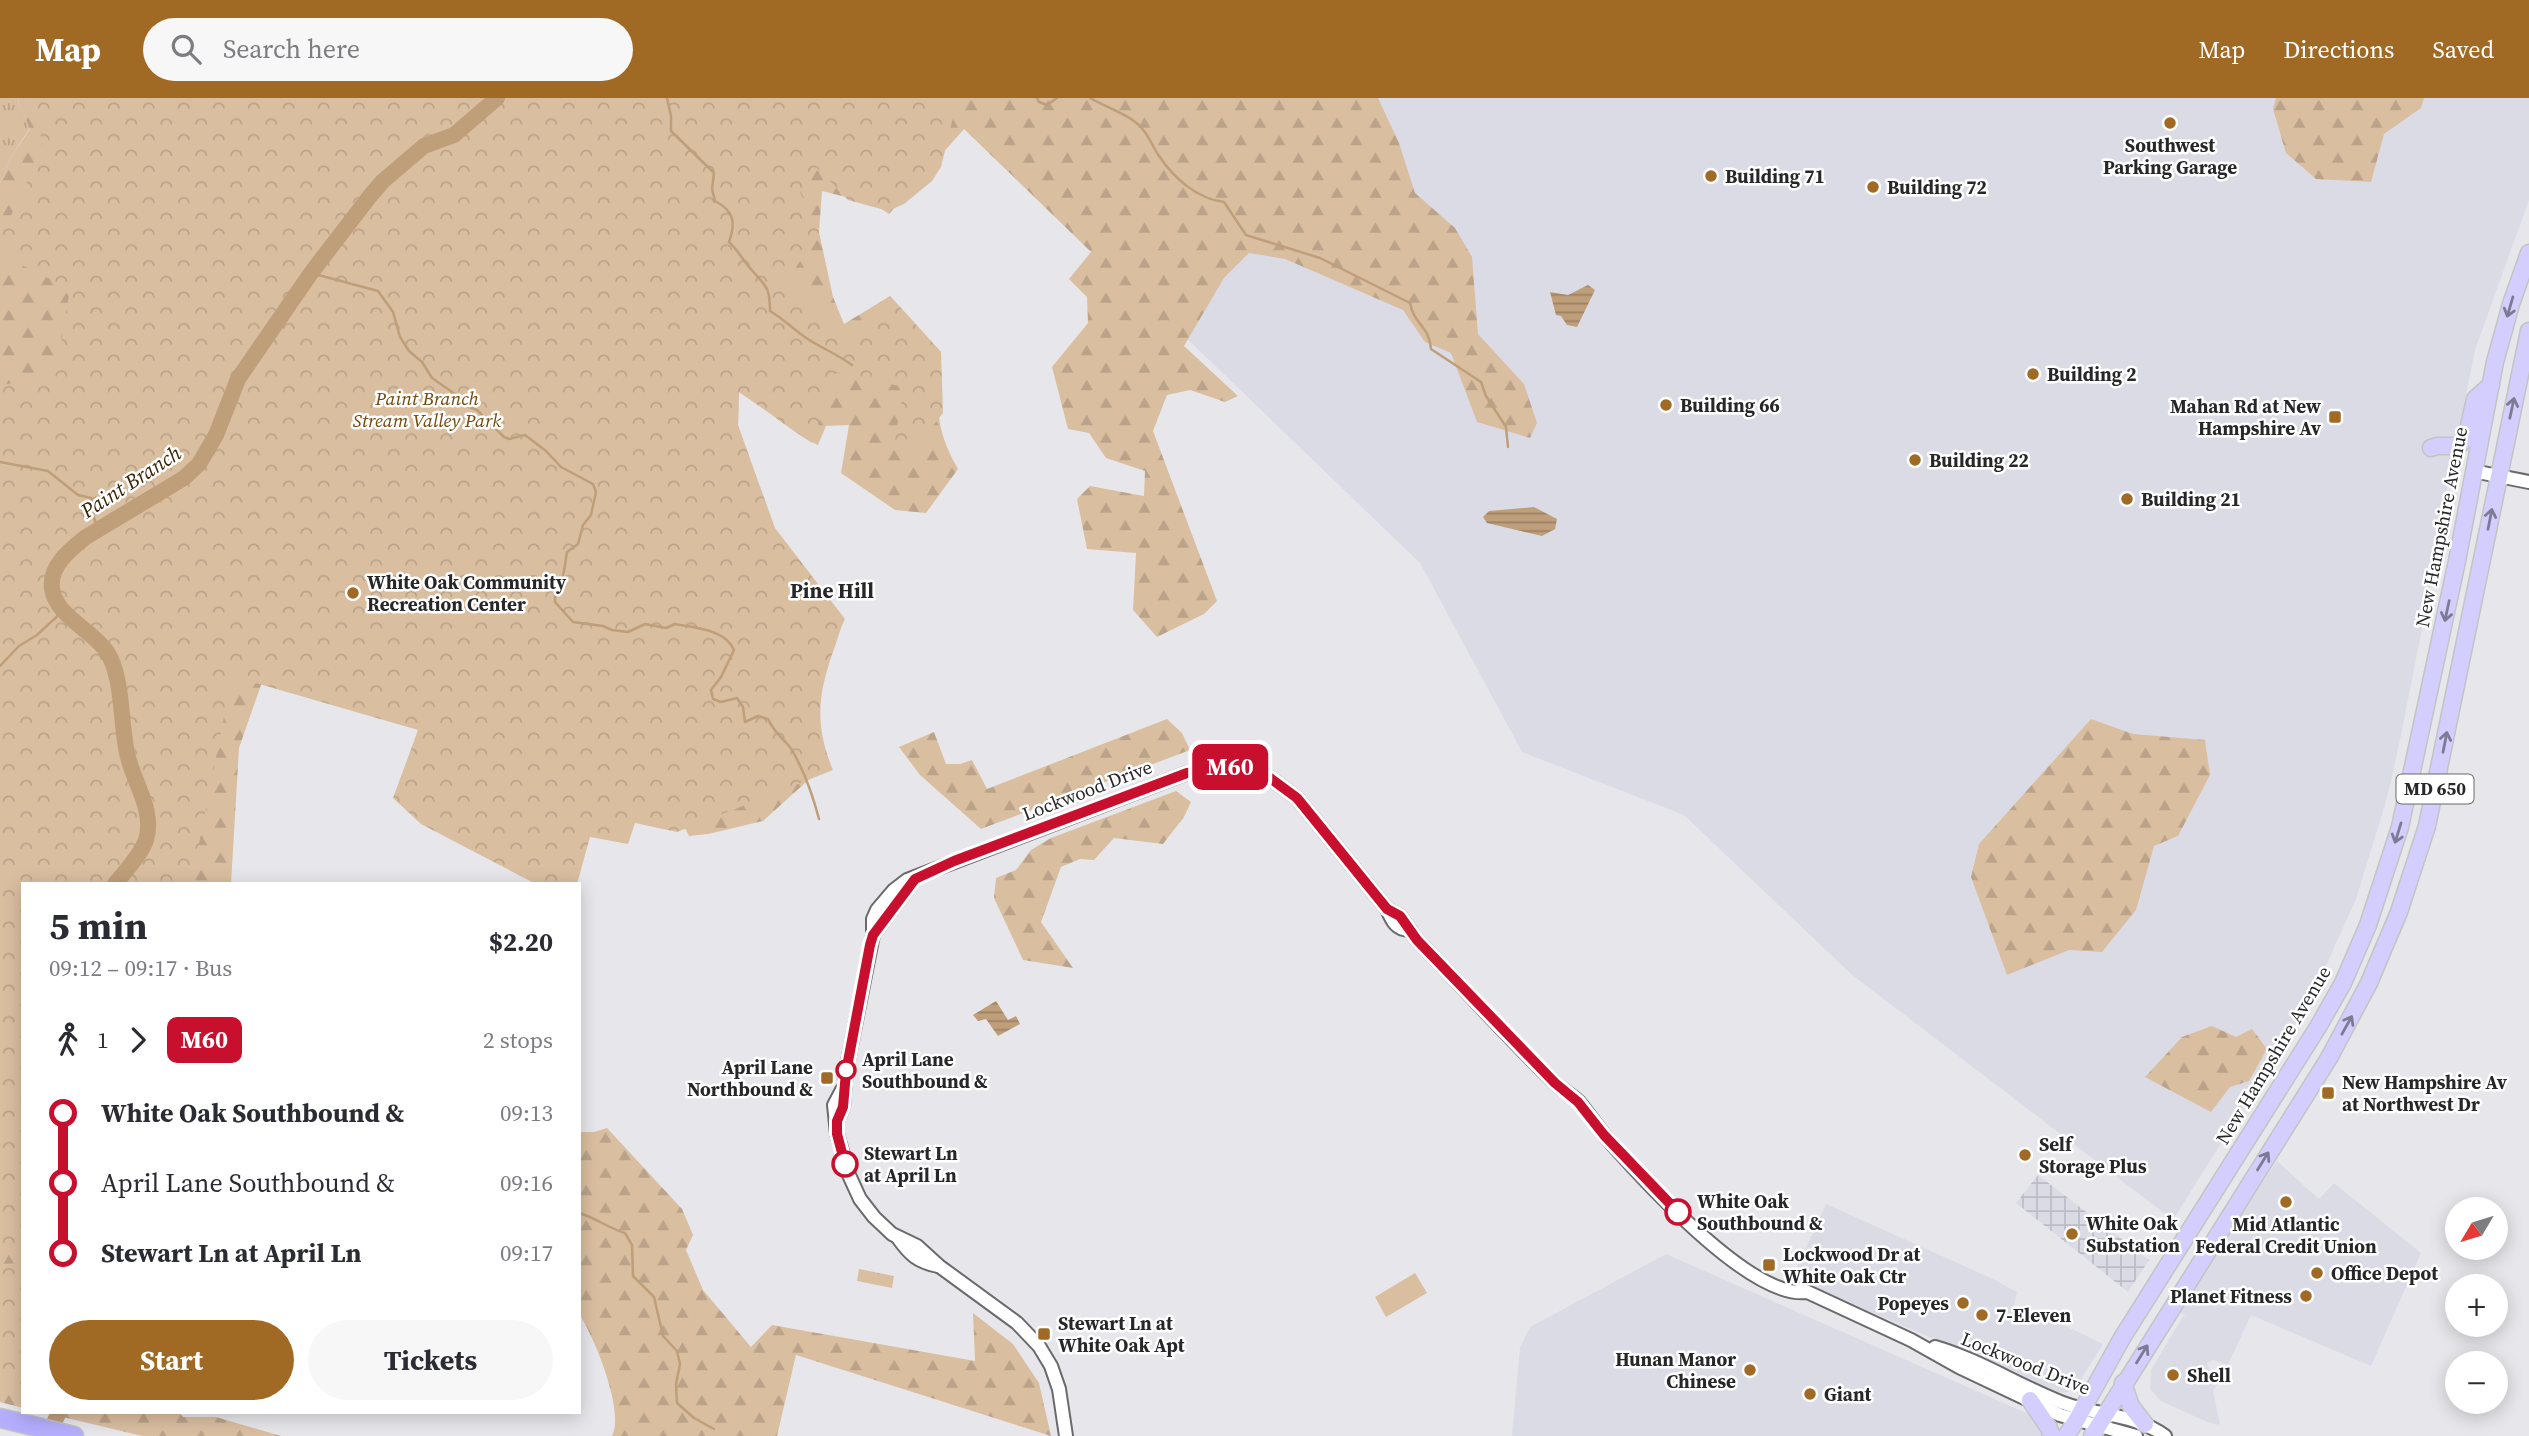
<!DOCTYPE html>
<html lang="en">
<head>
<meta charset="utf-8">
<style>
	:root { --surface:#fff; --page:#f7f7f7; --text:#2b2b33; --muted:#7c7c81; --accent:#a06924 }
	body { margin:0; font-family:"Source Serif 4",serif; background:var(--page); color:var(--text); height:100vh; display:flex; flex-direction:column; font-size:26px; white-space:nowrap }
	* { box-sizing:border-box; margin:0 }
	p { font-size:23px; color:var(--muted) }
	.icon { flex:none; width:38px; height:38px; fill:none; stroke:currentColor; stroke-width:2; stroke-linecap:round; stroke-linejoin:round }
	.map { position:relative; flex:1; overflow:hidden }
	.side { position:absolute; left:21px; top:784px; width:560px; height:532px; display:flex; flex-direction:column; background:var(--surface); border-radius:0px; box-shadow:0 4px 18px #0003 }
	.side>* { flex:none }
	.badge { padding:0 14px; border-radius:10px; font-size:24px; line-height:46px }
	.needle { width:46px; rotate:232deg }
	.buttons { position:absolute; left:2445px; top:1099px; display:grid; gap:14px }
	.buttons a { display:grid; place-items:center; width:63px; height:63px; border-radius:50%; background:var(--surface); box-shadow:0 4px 18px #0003; font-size:35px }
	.map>.badge { position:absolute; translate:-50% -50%; box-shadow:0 0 0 4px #fff }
	.legs { display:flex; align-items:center; gap:10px; height:77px; padding:0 28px; font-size:23px }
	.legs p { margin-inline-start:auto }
	.head { display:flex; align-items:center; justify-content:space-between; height:119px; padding:0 28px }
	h1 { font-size:38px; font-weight:700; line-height:52px }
	.primary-button { display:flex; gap:14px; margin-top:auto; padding:14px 28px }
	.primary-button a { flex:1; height:80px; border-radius:42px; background:var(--accent); color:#fff; font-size:28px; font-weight:700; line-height:80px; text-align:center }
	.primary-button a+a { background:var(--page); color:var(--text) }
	ul { padding:0 28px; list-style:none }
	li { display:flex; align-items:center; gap:24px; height:70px; font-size:26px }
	li i { display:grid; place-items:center; width:10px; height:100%; margin:0 9px; background:currentColor }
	li i::after { content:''; width:18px; height:18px; margin:-9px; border:5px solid; border-radius:50%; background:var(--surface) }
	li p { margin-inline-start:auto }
	li:first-child i { background:linear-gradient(#0000 50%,currentColor 0) }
	li:last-child i { background:linear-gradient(currentColor 50%,#0000 0) }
	header { display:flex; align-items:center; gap:42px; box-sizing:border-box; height:98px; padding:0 35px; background:var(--accent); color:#fff }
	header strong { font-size:33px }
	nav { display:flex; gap:38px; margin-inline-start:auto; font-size:24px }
	.search { width:490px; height:63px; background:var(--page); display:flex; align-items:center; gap:18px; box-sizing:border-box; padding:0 24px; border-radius:38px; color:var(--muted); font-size:26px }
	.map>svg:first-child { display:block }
	.built { fill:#dbdbe6 }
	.industrial { fill:url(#industrial-grid) }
	.grass { fill:url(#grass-tufts) }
	.forest { fill:url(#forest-firs) }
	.park { fill:url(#park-crowns) }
	.pitch { fill:#dabea0 }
	.water { fill:url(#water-rules) }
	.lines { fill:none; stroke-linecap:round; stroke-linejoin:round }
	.stream { stroke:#bf9e7a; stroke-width:2.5 }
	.river { stroke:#bf9e7a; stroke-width:16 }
	.minor-casing { stroke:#6a6a6d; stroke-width:16 }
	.major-casing { stroke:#c3c3c3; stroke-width:19 }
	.highway-casing { stroke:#c3c3c3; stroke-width:21 }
	.minor { stroke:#fff; stroke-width:12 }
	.major { stroke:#d3cefe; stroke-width:16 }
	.highway { stroke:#b5aefe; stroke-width:18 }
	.oneway { stroke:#7d7a94 }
	.line-1-casing { stroke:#fff; stroke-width:16 }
	.line-1 { stroke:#c8102e; stroke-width:10 }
	.poi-dot { fill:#a06924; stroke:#fff; stroke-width:2.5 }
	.stop-1-dot { fill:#fff; stroke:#c8102e; stroke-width:3.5 }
	.labels { text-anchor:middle; stroke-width:5; stroke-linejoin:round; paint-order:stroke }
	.shield { fill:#fff; stroke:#686869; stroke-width:2 }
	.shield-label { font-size:18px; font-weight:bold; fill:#272729 }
	.poi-label { font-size:19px; font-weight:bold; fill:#272729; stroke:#fff; text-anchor:start }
	.park-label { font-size:19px; font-style:italic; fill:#744809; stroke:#fff }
	.street-label { font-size:19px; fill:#272729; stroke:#fff }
	.stop-label { font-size:19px; font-weight:bold; fill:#272729; stroke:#fff; text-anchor:start }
	.water-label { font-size:21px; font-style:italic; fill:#3b2305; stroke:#fff }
	.neighbourhood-label { font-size:21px; font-weight:bold; fill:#272729; stroke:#fff }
</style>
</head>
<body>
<header>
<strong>Map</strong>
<div class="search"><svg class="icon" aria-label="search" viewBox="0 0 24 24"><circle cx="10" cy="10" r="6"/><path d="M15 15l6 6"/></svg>Search here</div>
<nav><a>Map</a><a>Directions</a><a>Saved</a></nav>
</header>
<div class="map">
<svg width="2529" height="1338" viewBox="0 0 2529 1338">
	<defs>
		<pattern id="industrial-grid" width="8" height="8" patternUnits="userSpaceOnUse" patternTransform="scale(1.75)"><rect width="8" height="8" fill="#dbdbe6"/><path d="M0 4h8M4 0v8" fill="none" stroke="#bcbcc5"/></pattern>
		<pattern id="grass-tufts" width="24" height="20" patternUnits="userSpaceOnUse" patternTransform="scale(1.75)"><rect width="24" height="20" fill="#dabea0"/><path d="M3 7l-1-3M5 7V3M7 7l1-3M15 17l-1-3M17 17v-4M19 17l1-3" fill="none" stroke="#bba38a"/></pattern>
		<pattern id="forest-firs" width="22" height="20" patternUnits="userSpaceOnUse" patternTransform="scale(1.75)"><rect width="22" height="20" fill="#dabea0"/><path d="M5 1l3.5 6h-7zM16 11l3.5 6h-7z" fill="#bba38a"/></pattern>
		<pattern id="park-crowns" width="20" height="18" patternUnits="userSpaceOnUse" patternTransform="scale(1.75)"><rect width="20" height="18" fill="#dabea0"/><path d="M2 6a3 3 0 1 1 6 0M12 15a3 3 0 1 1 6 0" fill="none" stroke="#bba38a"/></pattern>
		<pattern id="water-rules" width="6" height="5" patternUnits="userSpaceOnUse" patternTransform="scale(1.75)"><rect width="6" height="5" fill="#bf9e7a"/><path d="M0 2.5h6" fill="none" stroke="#9b8164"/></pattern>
	</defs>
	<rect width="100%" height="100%" fill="#e7e7eb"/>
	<g class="built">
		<polygon points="933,0 2529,0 2529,102 2475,252 2444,406 2436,460 2399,647 2387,700 2356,801 2310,903 2173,1122 1851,876 1684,717 1522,654 1420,465 1183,237"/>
		<polygon points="2277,1063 2319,1101 2334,1085 2421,1155 2371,1268 2251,1217 2228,1267 2213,1262 2207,1265 2216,1289 2213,1292 2220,1327 2207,1324 2161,1303 2150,1291 2151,1272 2183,1218 2186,1218 2179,1214 2207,1167"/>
		<polygon points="1826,1106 1991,1180 2017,1194 2012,1215 2035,1225 2051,1221 2103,1246 2075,1291 2065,1295 2057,1294 1792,1180"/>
		<polygon points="1666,1156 2038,1320 2043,1338 1512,1338 1520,1249 1530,1229"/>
	</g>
	<polygon class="industrial" points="2038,1077 2149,1162 2128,1194 2016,1105"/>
	<polygon class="grass" points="0,0 19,0 18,4 30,30 11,59 0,85"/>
	<g class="forest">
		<path d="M 19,0 L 1378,0 L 1399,45 L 1415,95 L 1455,130 L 1472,159 L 1478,236 L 1524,286 L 1537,325 L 1530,340 L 1477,324 L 1451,255 L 1425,244 L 1403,212 L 1285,161 L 1249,155 L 1224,180 L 1184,248 L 1238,298 L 1225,304 L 1190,292 L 1167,297 L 1153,333 L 1217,503 L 1204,516 L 1157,539 L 1133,512 L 1136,455 L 1087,451 L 1077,401 L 1090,388 L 1144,398 L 1145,373 L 1106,360 L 1089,335 L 1068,331 L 1052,269 L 1088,225 L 1087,199 L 1069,181 L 1091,154 L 964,31 L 889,116 L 874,106 L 822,93 L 819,134 L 833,199 L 844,226 L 890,198 L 941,254 C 938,304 932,326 958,371 L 926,415 L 895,412 L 841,375 L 849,327 L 826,328 L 818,347 C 791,335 766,309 739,294 L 738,327 L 814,677 L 763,723 L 708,736 L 689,738 L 677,714 L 287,556 L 261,587 L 239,650 L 231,786 L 23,786 L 23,1310 L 0,1304 L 0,85 L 11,59 L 30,31 L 18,4 Z"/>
		<polygon points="2276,0 2424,0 2421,10 2384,36 2371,84 2316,81 2286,55 2273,11"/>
		<polygon points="1167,621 1182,635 1190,652 981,731 920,677 899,649 934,634 946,666 960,666 972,662 987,691"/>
		<polygon points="2091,621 2133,636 2205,642 2210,677 2178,738 2154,748 2136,812 2102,854 2069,852 2007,877 1971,779 1979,746"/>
		<polygon points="1176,693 1191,704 1184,719 1163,746 1114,740 1094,762 1080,761 1061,769 1041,824 1073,870 1023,862 994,800 996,780 1016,772 1031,752 1051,740"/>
		<polygon points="2212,928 2236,939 2252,931 2267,951 2249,983 2230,989 2211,1014 2145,979 2182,939"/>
		<path d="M 607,1030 L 682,1111 L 693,1137 L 686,1152 L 703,1192 L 751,1249 L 772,1227 L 975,1263 L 973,1215 L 1013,1246 L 1039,1285 L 1051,1338 L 796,1257 L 777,1338 L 612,1338 C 625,1313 594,1238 579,1216 L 579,1034 L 594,1034 Z"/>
		<polygon points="42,1314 179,1314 183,1319 216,1319 281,1338 142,1338"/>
	</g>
	<g class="park">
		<path d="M 37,0 L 933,0 L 953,20 L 941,69 L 932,83 L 904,106 L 888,113 L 848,102 L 816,69 L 800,94 L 819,134 L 787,183 L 853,243 L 890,198 L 941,254 L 943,315 L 913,353 L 894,346 L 904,289 L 836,274 L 812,345 L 739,294 L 738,327 L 775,430 L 845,521 C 840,531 838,540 834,551 C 818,596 814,626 833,672 L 677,734 L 635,725 L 628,746 L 590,739 L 577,786 L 536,786 L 421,726 L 393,700 L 418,632 L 232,578 L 191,786 L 23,786 L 23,1153 L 18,1151 L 0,1153 L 0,287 L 55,280 L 70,191 L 0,156 L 0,141 L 42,52 Z"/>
		<polygon points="23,1165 23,1298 0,1292 0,1166"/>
		<polygon points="859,1171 894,1178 892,1190 857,1183"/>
	</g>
	<polygon class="pitch" points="1415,1175 1427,1195 1386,1219 1375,1199"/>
	<g class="water">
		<polygon points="1588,187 1595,192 1577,229 1567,227 1561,218 1556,217 1550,194 1568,197"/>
		<polygon points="1534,409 1557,421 1555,431 1542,438 1487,425 1483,419 1489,413"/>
		<polygon points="996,903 1008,922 1016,918 1020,926 998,938 986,921 978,923 973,917"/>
	</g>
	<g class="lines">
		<g class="stream">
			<path d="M 667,0 L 671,18 L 671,33 L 714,75 L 712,91 L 715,103 C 734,113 736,124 729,144 C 738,152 742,161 750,170 C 765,188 770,187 770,213 C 782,220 791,229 802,237 C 818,249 836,255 852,267"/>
			<polyline points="1037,0 1039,4 1047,7 1057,0"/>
			<path d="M 1090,0 C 1104,8 1121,14 1134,23 C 1147,32 1151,46 1159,58 C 1174,80 1197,101 1224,104 L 1246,137 L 1320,160 L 1410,205 C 1414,227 1429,227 1431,251 L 1481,284 L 1486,298 L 1506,329 L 1508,349"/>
			<path d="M 311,175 L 378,193 L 393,214 L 400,239 L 409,253 L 422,264 L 432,280 L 455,296 L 462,306 L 477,312 L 504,339 L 509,341 L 525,337 L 546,353 L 561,369 L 593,386 L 596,394 L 591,417 L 583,427 L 578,446 L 567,454 C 564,469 566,478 555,491 L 555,504 L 573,524 L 603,528 L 612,532 L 628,534 L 645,526 L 666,530 L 675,526 L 680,527 C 699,530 726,533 734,552 L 721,579 L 711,592 L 713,601 L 721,604 L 737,600 L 743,609 L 745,624 L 758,618 L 768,621 C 776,638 784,640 792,652 C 804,673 813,698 819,721"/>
			<polyline points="0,364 48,373 78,397 91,400 96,410 93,417 98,431"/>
			<polyline points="0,568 19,548 37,537 64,512"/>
			<path d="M 579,1115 C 596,1120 608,1130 625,1135 L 632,1147 L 633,1178 L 654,1199 L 663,1238 L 677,1253 L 680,1266 L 676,1286 L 677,1305 L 694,1320 L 714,1331"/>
		</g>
		<g class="river">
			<path d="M 115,786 C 125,773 141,757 146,742 C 155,713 134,685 128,659 C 120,629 124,580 107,554 C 93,532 55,518 52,490 C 49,468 71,451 86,439 L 184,380 L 199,366 L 216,337 L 238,281 L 311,175 L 370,98 L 383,83 L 424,48 L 454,37 L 497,0"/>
			<polyline points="48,1338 59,1314"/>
		</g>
		<defs>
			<g id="minor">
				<polyline points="2473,373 2529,384"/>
				<path d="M 1387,811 L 1400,818 L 1417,842 C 1463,889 1507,938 1554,984 C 1562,992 1572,997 1579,1004 C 1588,1015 1596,1027 1605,1038 C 1641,1079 1751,1202 1807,1194"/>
				<polyline points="873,837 914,782"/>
				<polyline points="842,992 834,1007 837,1036 849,1077 860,1101 874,1119 892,1136 917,1148 939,1168 1017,1225 1039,1248 1051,1268 1059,1291 1066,1338"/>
				<path d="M 837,1023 L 843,1009 L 846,973 L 873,837 L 873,821 L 877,812 L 894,792 L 907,782 L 1187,675 L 1225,670 L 1241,669 L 1270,680 L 1297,700 L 1387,811 C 1392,823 1396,832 1410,832"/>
				<path d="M 898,1140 C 910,1157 918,1164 938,1168"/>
				<polyline points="1801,1191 1911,1242 1959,1269 2060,1317 2136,1338"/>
				<path d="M 1935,1249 C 1980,1262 2019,1288 2063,1305 C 2097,1318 2134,1315 2165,1338"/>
			</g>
			<g id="major">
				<polyline points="2431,350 2437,348 2458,348 2466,341 2475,301 2491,287"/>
				<polyline points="2123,1285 2131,1308 2145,1326"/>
				<polyline points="2030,1302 2049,1330 2052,1338"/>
				<polyline points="2066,1338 2076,1323 2122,1240 2318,929 2343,885 2368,827 2400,729 2457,463 2495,264 2511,206 2529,155"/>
				<polyline points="2092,1338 2329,960 2369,885 2399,814 2427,728 2529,233"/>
			</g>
			<polyline id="highway" points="0,1320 74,1338"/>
		</defs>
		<use href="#minor" class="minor-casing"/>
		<use href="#major" class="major-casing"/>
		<use href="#highway" class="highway-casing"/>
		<use href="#minor" class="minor"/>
		<use href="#major" class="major"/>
		<use href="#highway" class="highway"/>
	</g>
	<defs><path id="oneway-shaft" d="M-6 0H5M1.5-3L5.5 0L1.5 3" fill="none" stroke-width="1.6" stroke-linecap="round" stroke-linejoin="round" transform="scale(1.75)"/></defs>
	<g class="oneway">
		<use href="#oneway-shaft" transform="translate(2510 209) rotate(106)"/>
		<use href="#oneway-shaft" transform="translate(2512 310) rotate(-78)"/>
		<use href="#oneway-shaft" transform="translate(2490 421) rotate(-79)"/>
		<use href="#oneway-shaft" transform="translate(2447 513) rotate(102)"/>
		<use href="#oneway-shaft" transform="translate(2445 644) rotate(-79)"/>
		<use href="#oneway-shaft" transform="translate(2398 735) rotate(107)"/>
		<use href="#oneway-shaft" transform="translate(2347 927) rotate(-61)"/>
		<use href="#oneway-shaft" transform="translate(2263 1063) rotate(-58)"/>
		<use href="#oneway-shaft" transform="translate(2142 1256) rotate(-58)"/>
	</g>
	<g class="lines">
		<defs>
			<polyline id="line-1" points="845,1066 837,1036 837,1023 843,1009 846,974 870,847 873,837 915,781 954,763 1187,675 1225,670 1241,669 1270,680 1297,700 1387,811 1400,818 1417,842 1555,985 1578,1004 1604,1037 1678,1114"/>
		</defs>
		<use href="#line-1" class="line-1-casing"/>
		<use href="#line-1" class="line-1"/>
	</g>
	<g class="poi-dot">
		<circle cx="2170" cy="25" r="7"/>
		<circle cx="1711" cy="78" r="7"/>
		<circle cx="1873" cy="89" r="7"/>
		<circle cx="2033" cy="276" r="7"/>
		<circle cx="1666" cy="307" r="7"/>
		<rect x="2328" y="312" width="14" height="14" rx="3.5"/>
		<circle cx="1915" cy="362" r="7"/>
		<circle cx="2127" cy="401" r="7"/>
		<circle cx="353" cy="495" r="7"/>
		<rect x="820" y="973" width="14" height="14" rx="3.5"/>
		<rect x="2321" y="988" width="14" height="14" rx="3.5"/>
		<circle cx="2025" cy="1057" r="7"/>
		<circle cx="2286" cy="1104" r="7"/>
		<circle cx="2072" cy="1136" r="7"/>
		<rect x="1762" y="1160" width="14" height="14" rx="3.5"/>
		<circle cx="2317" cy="1175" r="7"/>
		<circle cx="2306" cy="1198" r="7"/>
		<circle cx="1963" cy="1205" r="7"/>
		<circle cx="1982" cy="1217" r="7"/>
		<rect x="1037" y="1229" width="14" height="14" rx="3.5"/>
		<circle cx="1750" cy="1272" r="7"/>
		<circle cx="2173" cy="1277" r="7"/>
		<circle cx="1810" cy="1296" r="7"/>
	</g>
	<g class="stop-1-dot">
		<circle cx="846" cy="972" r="9"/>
		<circle cx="845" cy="1066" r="12"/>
		<circle cx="1678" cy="1114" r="12"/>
	</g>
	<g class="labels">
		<rect class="shield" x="2396.5" y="676.5" width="77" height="29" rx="5"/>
		<g class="shield-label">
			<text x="2435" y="697">MD 650</text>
		</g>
		<g class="poi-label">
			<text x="2170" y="54" text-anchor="middle">Southwest<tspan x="2170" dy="22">Parking Garage</tspan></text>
			<text x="1725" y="85">Building 71</text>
			<text x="1887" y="96">Building 72</text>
			<text x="2047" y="283">Building 2</text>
			<text x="1680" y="314">Building 66</text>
			<text x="2321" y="315" text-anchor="end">Mahan Rd at New<tspan x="2321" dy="22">Hampshire Av</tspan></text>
			<text x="1929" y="369">Building 22</text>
			<text x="2141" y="408">Building 21</text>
			<text x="367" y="491">White Oak Community<tspan x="367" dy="22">Recreation Center</tspan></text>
			<text x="813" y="976" text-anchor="end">April Lane<tspan x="813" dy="22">Northbound &amp;</tspan></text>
			<text x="2342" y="991">New Hampshire Av<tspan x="2342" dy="22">at Northwest Dr</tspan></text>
			<text x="2039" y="1053">Self<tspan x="2039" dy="22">Storage Plus</tspan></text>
			<text x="2086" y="1132">White Oak<tspan x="2086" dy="22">Substation</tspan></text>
			<text x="2286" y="1133" text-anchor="middle">Mid Atlantic<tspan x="2286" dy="22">Federal Credit Union</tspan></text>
			<text x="1783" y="1163">Lockwood Dr at<tspan x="1783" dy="22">White Oak Ctr</tspan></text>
			<text x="2331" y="1182">Office Depot</text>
			<text x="2292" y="1205" text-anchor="end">Planet Fitness</text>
			<text x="1949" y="1212" text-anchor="end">Popeyes</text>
			<text x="1996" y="1224">7-Eleven</text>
			<text x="1058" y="1232">Stewart Ln at<tspan x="1058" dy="22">White Oak Apt</tspan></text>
			<text x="1736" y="1268" text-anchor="end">Hunan Manor<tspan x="1736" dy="22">Chinese</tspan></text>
			<text x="2187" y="1284">Shell</text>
			<text x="1824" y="1303">Giant</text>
		</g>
		<g class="park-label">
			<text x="427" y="307">Paint Branch<tspan x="427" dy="22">Stream Valley Park</tspan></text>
		</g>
		<g class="street-label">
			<text transform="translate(2441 429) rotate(-79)" y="7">New Hampshire Avenue</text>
			<text transform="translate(1087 692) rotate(-21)" y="7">Lockwood Drive</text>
			<text transform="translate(2273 957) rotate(-59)" y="7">New Hampshire Avenue</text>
			<text transform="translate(2026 1265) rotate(22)" y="7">Lockwood Drive</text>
		</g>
		<g class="stop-label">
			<text x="862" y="968">April Lane<tspan x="862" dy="22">Southbound &amp;</tspan></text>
			<text x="864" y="1062">Stewart Ln<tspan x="864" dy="22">at April Ln</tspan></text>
			<text x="1697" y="1110">White Oak<tspan x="1697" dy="22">Southbound &amp;</tspan></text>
		</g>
		<g class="water-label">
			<text transform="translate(131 384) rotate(-33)" y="7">Paint Branch</text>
		</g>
		<g class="neighbourhood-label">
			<text x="832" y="500">Pine Hill</text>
		</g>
	</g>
</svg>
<div class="buttons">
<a><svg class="needle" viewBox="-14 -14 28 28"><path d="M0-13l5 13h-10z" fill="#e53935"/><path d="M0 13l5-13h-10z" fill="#7c7c81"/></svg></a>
<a>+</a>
<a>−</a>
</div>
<b class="badge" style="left:1230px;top:669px;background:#c8102e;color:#fff">M60</b>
<section class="side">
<div class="head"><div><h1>5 min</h1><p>09:12 – 09:17 · Bus</p></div><b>$2.20</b></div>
<div class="legs"><svg class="icon" aria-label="walk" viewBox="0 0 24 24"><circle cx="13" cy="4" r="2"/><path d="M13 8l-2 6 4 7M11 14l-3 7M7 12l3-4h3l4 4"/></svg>1<svg class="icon" aria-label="forward" viewBox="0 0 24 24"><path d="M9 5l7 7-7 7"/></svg><b class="badge" style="background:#c8102e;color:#fff">M60</b><p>2 stops</p></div>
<ul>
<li><i style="color:#c8102e"></i><b>White Oak Southbound &amp;</b><p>09:13</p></li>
<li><i style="color:#c8102e"></i><span>April Lane Southbound &amp;</span><p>09:16</p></li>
<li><i style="color:#c8102e"></i><b>Stewart Ln at April Ln</b><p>09:17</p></li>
</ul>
<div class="primary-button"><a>Start</a><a>Tickets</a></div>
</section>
</div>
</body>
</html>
